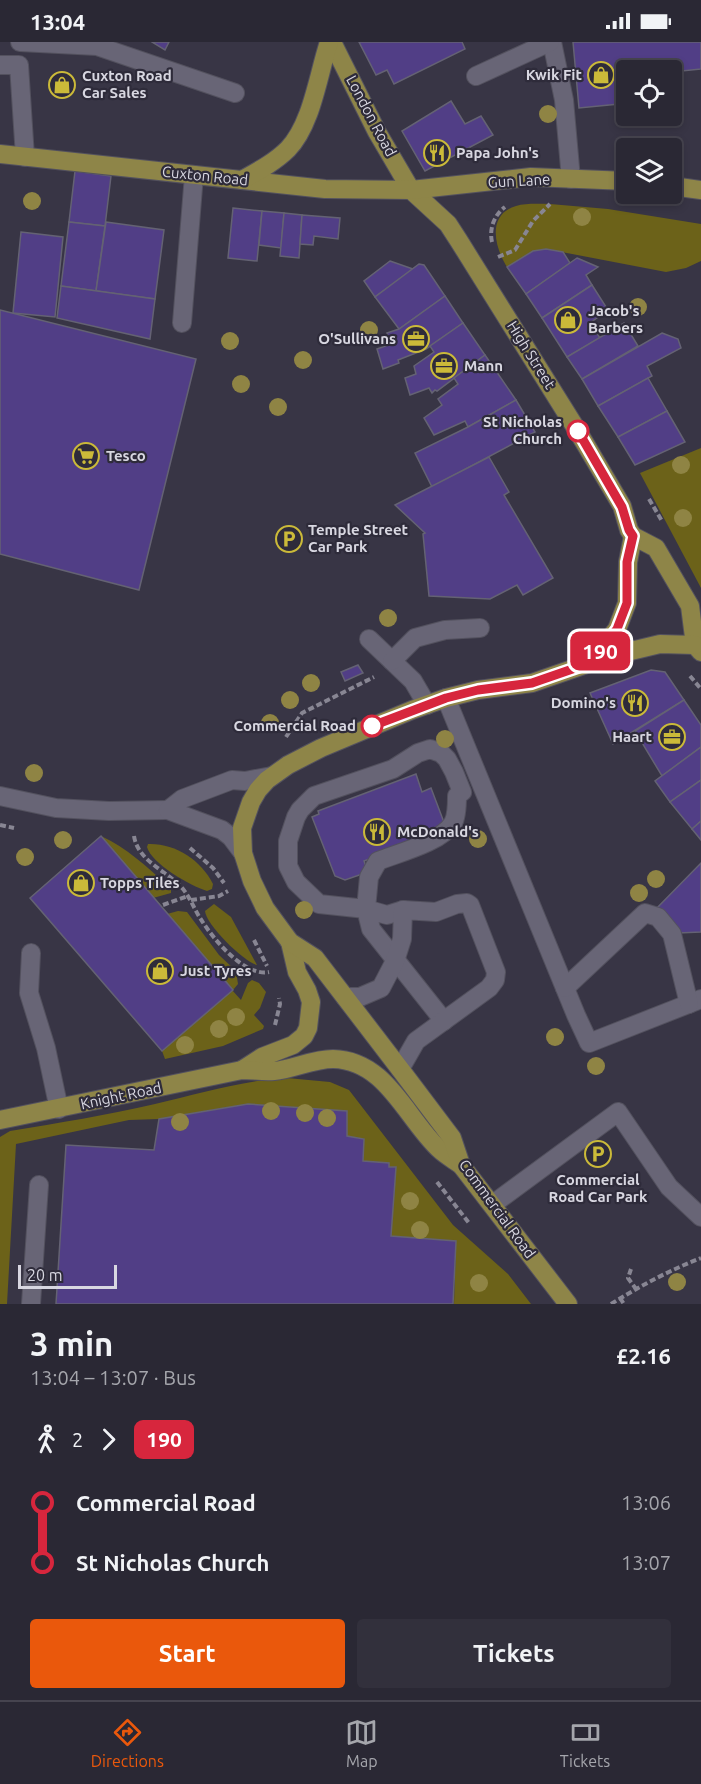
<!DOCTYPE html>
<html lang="en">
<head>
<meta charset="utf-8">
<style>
	:root { --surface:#2a2834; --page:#32303c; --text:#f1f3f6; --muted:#a5a6ac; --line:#46444f; --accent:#ea580c }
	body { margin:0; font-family:Ubuntu,sans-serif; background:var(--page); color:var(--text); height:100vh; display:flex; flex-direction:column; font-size:22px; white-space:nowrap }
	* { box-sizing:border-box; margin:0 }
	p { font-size:20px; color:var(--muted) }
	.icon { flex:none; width:33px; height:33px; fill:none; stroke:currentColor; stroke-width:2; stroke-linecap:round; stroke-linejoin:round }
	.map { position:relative; height:1262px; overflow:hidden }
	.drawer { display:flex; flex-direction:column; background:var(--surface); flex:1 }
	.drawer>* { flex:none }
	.badge { padding:0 12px; border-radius:9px; font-size:21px; line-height:39px }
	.controls { position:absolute; left:616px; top:18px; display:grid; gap:12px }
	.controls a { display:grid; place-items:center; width:66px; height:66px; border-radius:6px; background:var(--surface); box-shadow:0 3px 9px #0003,0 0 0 2px var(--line); font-size:30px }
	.scale { position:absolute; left:18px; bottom:15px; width:99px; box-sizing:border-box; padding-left:6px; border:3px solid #d8d7e1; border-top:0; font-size:16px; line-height:21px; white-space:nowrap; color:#d8d7e1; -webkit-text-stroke:4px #2e2b3a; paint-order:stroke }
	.map>.badge { position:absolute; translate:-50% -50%; box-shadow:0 0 0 3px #fff }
	.legs { display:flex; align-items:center; gap:9px; height:66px; padding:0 30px; font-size:20px }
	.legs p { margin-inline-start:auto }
	.overview { display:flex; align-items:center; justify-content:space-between; height:102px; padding:0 30px }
	h1 { font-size:33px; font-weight:700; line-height:45px }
	.primary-button { display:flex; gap:12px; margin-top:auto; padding:12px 30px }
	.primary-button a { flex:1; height:69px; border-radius:6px; background:var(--accent); color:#fff; font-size:24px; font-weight:700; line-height:69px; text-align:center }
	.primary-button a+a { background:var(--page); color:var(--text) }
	ul { padding:0 30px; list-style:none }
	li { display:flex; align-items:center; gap:21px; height:60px; font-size:22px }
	li i { display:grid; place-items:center; width:9px; height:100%; margin:0 8px; background:currentColor }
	li i::after { content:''; width:15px; height:15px; margin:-8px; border:4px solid; border-radius:50%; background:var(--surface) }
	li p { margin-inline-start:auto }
	li:first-child i { background:linear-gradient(#0000 50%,currentColor 0) }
	li:last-child i { background:linear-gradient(currentColor 50%,#0000 0) }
	.status { display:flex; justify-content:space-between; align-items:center; height:42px; padding:0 30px; background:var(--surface); direction:ltr }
	.status svg { height:16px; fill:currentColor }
	.tab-bar { display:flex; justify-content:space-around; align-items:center; height:84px; border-top:2px solid var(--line); background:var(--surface); font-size:16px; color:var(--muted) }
	.tab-bar a { display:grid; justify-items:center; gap:3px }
	.tab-bar .active { color:var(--accent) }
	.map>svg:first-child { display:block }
	.green { fill:#6c6219 }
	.building { fill:#513e86; stroke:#646273; stroke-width:1.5 }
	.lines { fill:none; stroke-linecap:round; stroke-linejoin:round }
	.lane-casing { stroke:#53515e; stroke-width:20 }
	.street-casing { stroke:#53515e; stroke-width:20 }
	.primary-casing { stroke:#53515e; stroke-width:20 }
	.path { stroke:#888693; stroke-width:4; stroke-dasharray:6 3; stroke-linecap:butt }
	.lane { stroke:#686576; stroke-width:18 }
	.street { stroke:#686576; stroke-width:18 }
	.primary { stroke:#8e8548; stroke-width:18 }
	.tree { fill:#8f8444 }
	.line-1-casing { stroke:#fff; stroke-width:14 }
	.line-1 { stroke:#d7263d; stroke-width:9 }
	.stop-1-dot { fill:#fff; stroke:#d7263d; stroke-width:3 }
	.labels { text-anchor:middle; stroke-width:4.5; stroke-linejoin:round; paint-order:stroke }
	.poi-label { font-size:15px; font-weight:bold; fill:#d8d7e1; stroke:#2e2b3a; text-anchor:start }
	.street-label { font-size:15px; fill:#d8d7e1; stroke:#2e2b3a }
	.stop-label { font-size:15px; font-weight:bold; fill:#d8d7e1; stroke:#2e2b3a; text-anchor:end }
</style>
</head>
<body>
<div class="status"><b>13:04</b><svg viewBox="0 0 49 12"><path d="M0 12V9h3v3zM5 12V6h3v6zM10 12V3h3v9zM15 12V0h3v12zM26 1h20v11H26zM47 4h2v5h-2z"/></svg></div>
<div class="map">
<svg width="701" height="1262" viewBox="0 0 701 1262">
	<rect width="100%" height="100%" fill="#383545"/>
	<g class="green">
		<path d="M 550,162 L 608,167 L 701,182 L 701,219 L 686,226 L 666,230 L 546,207 L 533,209 L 507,225 C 495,206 486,173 516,164 C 526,161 539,162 550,162 Z"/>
		<polygon points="701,406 701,546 640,431"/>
		<path d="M 101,794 C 127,806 146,824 167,843 L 171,847 L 171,851 L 153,856 Z"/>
		<path d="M 148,802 C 175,801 201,818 213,842 L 212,847 L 207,849 C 190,844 151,821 147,805 Z"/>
		<path d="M 214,862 L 231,875 L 257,923 C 244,920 206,883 205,869 Z"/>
		<polygon points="178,869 187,870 219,913 236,929 238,942 233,948 167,872"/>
		<polygon points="252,938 259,941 266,950 260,966 254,973 264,984 263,987 223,1004 165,1017 162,1009 232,948 241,958 248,941"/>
		<path d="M 287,1036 L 330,1040 L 349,1048 L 453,1183 L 508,1232 L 531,1262 L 454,1262 L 456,1199 L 391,1194 L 396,1125 L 389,1125 L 388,1121 L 363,1119 L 364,1097 L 347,1094 L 347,1069 L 248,1062 L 159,1077 L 129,1078 L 16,1102 L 7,1262 L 0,1262 L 0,1095 L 10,1089 C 59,1081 107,1073 155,1062 C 198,1052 243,1038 287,1036 Z"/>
	</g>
	<g class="building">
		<polygon points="152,0 169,0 165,8"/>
		<polygon points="359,0 462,0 465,7 394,42 387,28 376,33"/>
		<polygon points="573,0 701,0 701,27 672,30 672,28 627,28 627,36 616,38 619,62 579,66"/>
		<polygon points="451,59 465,82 481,74 493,93 425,129 402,89"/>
		<polygon points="75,129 111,134 105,184 69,180"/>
		<polygon points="233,166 262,169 257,219 228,216"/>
		<polygon points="262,169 284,171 281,206 259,203"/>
		<polygon points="284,171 302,173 299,216 280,214"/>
		<polygon points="302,173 340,176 338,197 314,194 313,203 300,202"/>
		<polygon points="69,180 105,184 96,249 61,244"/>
		<polygon points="106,180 164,188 155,257 96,249"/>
		<polygon points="21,190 63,195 55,275 13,271"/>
		<polygon points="546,207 563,210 570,221 526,252 507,225 533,209"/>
		<polygon points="577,216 598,225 586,233 592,243 542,276 526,252"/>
		<polygon points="390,219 413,227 375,255 364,239"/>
		<polygon points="419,222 424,223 445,254 399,287 375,255"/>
		<polygon points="592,243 608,268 590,281 600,296 567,315 542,276"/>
		<polygon points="61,244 155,257 150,297 57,276"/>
		<polygon points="445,254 463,281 426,307 398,318 399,321 383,327 377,307 391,302 387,291 399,287"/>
		<polygon points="0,268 196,317 139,548 0,512"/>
		<polygon points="463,281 485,313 437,349 435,348 432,351 429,346 410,353 405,336 416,332 414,324 434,310 430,304"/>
		<polygon points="624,281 638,304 582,337 567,315"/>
		<polygon points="662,291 678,297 681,306 647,324 652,334 598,364 582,337"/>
		<polygon points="485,313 516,358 468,385 465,379 434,393 424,376 442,363 438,357 458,342 454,336"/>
		<polygon points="648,336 667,369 618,395 598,364"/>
		<polygon points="516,358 535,390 432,445 415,411 468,385"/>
		<polygon points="667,369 685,400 635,423 618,395"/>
		<polygon points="489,415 509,450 504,453 553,536 523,553 517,543 490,557 429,554 423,492 425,491 395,463"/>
		<polygon points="358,623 363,631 345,639 341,630"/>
		<polygon points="651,628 665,630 684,658 613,702 590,651"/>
		<polygon points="684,658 701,683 701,705 662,734 635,689"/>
		<polygon points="701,705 701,738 670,760 655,739"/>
		<polygon points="416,732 422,750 431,746 445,783 428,796 364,819 368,830 345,838 335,834 312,775 319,772 318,769"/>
		<polygon points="701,738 701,779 692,787 670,760"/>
		<polygon points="701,779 701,798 692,787"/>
		<polygon points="101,794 233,948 162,1009 30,856"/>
		<polygon points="701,821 701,890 678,891 654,869"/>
		<polygon points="248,1062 347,1069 347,1094 364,1097 363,1119 389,1121 389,1125 396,1125 391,1194 456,1199 453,1262 56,1262 66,1103 154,1108 159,1077"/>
	</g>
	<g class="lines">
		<defs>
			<g id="lane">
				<polyline points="20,0 97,4 235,51"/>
				<polyline points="552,0 564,58 571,137"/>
				<polyline points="0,23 19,23 25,115"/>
				<polyline points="476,34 550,0"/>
				<polyline points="182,281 194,133"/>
				<polyline points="369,597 413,639 427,663"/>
				<polyline points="392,619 415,596 445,588 480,586"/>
				<polyline points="446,656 576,973 589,1001 701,957"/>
				<path d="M 403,868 L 387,873 L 366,867 L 319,862 L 296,840 L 288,824 L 288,799 L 296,775 L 300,768 L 314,754 L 393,727 L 418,711 L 430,707 L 441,711 L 447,717 L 454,730 L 462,750 L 457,754 C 457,762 457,774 453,781 C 442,800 398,811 378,819 L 369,835 L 366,867 L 371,887 L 444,979"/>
				<polyline points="31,911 29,951 46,1006 59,1067"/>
				<polyline points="565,946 645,871 658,875 672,892 689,962"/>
				<polyline points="345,955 360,955 381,946 395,919 402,897 403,868 436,870 457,862 467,861 470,863 496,930 495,938 489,946 416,999 400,1027"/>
				<polyline points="493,1162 618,1070 669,1145 701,1175"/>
				<polyline points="31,1262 39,1143"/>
			</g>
			<g id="street">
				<polyline points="0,754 56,766 109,769 168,768"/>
				<polyline points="243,811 231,795 222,788 168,768 182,757 232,738 245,739 272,734"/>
			</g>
			<g id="primary">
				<polyline points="332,0 377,90 411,148 448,182 459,199 577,388 622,464 629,488 633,494 656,506 690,564 695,603 701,610"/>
				<polyline points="0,112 325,147 411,148 531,135 627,139"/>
				<path d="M 242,138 C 258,129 275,120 288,107 C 312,82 318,33 329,0"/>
				<polyline points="672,144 701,148"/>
				<polyline points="589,620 604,604 617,587 627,561 628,520 633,494"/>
				<polyline points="242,1028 262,1015 293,1003 304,994 308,986 311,960 307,948 297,930 290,900"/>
				<path d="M 0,1078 L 242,1028 C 252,1028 264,1030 274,1029 C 294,1027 313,1017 333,1017 C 386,1018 406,1076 439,1107 C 445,1113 454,1118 461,1123"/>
				<polyline points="568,1262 461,1123 452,1096 400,1027 315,916 290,900 265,866 252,839 243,811 242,786 251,760 258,748 267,738 288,723 321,706 412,668 446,656 478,648 532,641 610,614 660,602 695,603"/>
			</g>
		</defs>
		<use href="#lane" class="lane-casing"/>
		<use href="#street" class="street-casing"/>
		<use href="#primary" class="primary-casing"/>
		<g class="path">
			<path d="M 492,200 C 489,187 494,173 505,165"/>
			<polyline points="498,215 515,208 533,179 550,162"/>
			<polyline points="649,457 662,479"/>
			<polyline points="690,634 701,647"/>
			<polyline points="286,695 302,671 374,635"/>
			<polyline points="0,783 14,786"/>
			<path d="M 134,794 C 138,820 168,829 183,847 C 191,857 195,869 202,879 C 214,898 245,935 269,930"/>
			<polyline points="190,806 213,826 224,841"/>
			<polyline points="191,858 219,854 228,849"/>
			<polyline points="163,863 188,854"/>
			<polyline points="254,898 267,924"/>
			<polyline points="275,983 280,962 279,956"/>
			<polyline points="437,1140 469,1181"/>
			<polyline points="631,1227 628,1236 636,1247"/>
			<polyline points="620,1256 624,1262"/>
			<path d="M 611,1262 C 640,1244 670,1228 701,1216"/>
		</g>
		<use href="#lane" class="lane"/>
		<use href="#street" class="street"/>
		<use href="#primary" class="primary"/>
	</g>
	<g class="tree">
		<circle cx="548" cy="72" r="9"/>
		<circle cx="32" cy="159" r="9"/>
		<circle cx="582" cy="175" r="9"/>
		<circle cx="638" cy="265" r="9"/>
		<circle cx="369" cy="288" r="9"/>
		<circle cx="230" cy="299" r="9"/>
		<circle cx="303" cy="318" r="9"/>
		<circle cx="241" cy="342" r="9"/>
		<circle cx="278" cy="365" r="9"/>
		<circle cx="681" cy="423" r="9"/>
		<circle cx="683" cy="476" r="9"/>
		<circle cx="388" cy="576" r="9"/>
		<circle cx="311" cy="641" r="9"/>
		<circle cx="290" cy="658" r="9"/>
		<circle cx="270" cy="681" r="9"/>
		<circle cx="445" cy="697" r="9"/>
		<circle cx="34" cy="731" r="9"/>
		<circle cx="478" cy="797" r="9"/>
		<circle cx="63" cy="798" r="9"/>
		<circle cx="25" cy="815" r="9"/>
		<circle cx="656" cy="837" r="9"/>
		<circle cx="639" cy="851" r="9"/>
		<circle cx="304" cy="868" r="9"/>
		<circle cx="236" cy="975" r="9"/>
		<circle cx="219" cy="987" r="9"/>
		<circle cx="555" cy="995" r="9"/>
		<circle cx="185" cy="1003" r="9"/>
		<circle cx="596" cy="1024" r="9"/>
		<circle cx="271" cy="1069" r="9"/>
		<circle cx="305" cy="1071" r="9"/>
		<circle cx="327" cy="1076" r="9"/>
		<circle cx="180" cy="1080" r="9"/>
		<circle cx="410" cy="1159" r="9"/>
		<circle cx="420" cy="1188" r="9"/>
		<circle cx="677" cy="1240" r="9"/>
		<circle cx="479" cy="1241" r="9"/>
	</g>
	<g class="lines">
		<defs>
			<polyline id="line-1" points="372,684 446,656 478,648 532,641 587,622 604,604 617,587 627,561 627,520 633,494 629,488 622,465 578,389"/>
		</defs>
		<use href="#line-1" class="line-1-casing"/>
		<use href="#line-1" class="line-1"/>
	</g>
	<defs>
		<symbol id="shop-ring" viewBox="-11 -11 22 22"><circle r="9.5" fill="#2e2b3a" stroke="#cbba39" stroke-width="1.5"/><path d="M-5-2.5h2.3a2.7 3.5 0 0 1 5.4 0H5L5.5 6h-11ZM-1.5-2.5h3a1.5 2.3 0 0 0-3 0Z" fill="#cbba39"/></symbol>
		<symbol id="restaurant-ring" viewBox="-11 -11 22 22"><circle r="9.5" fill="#2e2b3a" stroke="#cbba39" stroke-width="1.5"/><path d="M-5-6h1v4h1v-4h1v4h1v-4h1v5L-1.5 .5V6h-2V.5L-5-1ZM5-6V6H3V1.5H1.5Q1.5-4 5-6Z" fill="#cbba39"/></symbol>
		<symbol id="office-ring" viewBox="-11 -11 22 22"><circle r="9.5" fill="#2e2b3a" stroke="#cbba39" stroke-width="1.5"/><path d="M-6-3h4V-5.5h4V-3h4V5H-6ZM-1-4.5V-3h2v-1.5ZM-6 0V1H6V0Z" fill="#cbba39"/></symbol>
		<symbol id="supermarket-ring" viewBox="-11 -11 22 22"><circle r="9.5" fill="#2e2b3a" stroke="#cbba39" stroke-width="1.5"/><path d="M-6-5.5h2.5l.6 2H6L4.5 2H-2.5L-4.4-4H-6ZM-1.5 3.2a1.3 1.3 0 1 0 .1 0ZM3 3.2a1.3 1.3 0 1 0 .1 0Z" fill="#cbba39"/></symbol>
		<symbol id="parking-ring" viewBox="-11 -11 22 22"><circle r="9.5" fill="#2e2b3a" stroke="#cbba39" stroke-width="1.5"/><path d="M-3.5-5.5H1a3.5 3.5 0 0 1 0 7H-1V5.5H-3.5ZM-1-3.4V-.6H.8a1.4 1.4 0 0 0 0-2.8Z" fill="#cbba39"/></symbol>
	</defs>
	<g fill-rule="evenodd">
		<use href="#shop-ring" x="586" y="18" width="30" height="30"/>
		<use href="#shop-ring" x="47" y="28" width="30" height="30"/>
		<use href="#restaurant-ring" x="422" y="96" width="30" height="30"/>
		<use href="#shop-ring" x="553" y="263" width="30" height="30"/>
		<use href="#office-ring" x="401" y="282" width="30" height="30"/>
		<use href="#office-ring" x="429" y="309" width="30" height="30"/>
		<use href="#supermarket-ring" x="71" y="399" width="30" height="30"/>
		<use href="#parking-ring" x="274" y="482" width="30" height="30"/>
		<use href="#restaurant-ring" x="620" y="646" width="30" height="30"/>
		<use href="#office-ring" x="657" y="680" width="30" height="30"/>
		<use href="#restaurant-ring" x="362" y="775" width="30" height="30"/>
		<use href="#shop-ring" x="66" y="826" width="30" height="30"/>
		<use href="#shop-ring" x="145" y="914" width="30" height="30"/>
		<use href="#parking-ring" x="583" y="1097" width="30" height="30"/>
	</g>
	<g class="stop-1-dot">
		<circle cx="578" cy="389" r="10"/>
		<circle cx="372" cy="684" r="10"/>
	</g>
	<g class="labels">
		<g class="poi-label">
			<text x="582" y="38" text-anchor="end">Kwik Fit</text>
			<text x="82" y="39">Cuxton Road<tspan x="82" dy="17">Car Sales</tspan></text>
			<text x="456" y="116">Papa John's</text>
			<text x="588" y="274">Jacob's<tspan x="588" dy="17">Barbers</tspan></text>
			<text x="396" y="302" text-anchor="end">O'Sullivans</text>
			<text x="464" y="329">Mann</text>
			<text x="106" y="419">Tesco</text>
			<text x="308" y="493">Temple Street<tspan x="308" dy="17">Car Park</tspan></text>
			<text x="616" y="666" text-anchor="end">Domino's</text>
			<text x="652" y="700" text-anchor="end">Haart</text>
			<text x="397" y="795">McDonald's</text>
			<text x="100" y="846">Topps Tiles</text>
			<text x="180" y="934">Just Tyres</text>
			<text x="598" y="1143" text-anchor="middle">Commercial<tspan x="598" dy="17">Road Car Park</tspan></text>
		</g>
		<g class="street-label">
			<text transform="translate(371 74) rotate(62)" y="5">London Road</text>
			<text transform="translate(205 134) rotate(6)" y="5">Cuxton Road</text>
			<text transform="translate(519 139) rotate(-3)" y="5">Gun Lane</text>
			<text transform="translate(531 313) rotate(58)" y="5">High Street</text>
			<text transform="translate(121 1054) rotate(-12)" y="5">Knight Road</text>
			<text transform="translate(497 1167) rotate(54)" y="5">Commercial Road</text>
		</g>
		<g class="stop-label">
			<text x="562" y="385">St Nicholas<tspan x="562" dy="17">Church</tspan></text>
			<text x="356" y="689">Commercial Road</text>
		</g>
	</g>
</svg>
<div class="controls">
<a><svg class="icon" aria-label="locate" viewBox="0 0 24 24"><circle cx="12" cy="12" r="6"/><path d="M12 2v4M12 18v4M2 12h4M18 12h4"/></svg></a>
<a><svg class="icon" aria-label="layers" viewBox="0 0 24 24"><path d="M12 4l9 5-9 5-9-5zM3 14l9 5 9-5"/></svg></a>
</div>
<div class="scale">20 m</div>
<b class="badge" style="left:600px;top:609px;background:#d7263d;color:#fff">190</b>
</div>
<section class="drawer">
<div class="overview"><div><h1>3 min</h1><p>13:04 – 13:07 · Bus</p></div><b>£2.16</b></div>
<div class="legs"><svg class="icon" aria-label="walk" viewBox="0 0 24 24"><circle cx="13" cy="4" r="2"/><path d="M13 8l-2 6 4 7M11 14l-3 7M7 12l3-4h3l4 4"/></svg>2<svg class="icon" aria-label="forward" viewBox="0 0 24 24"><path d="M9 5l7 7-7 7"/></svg><b class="badge" style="background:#d7263d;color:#fff">190</b></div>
<ul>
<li><i style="color:#d7263d"></i><b>Commercial Road</b><p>13:06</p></li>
<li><i style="color:#d7263d"></i><b>St Nicholas Church</b><p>13:07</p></li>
</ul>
<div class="primary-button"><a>Start</a><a>Tickets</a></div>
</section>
<nav class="tab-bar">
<a class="active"><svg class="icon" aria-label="directions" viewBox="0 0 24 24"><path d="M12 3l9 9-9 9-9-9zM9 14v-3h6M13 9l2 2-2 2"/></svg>Directions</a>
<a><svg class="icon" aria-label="map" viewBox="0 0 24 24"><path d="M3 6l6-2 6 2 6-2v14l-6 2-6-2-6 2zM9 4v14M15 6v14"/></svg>Map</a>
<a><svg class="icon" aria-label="tickets" viewBox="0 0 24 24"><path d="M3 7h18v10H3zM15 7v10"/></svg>Tickets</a>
</nav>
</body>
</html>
